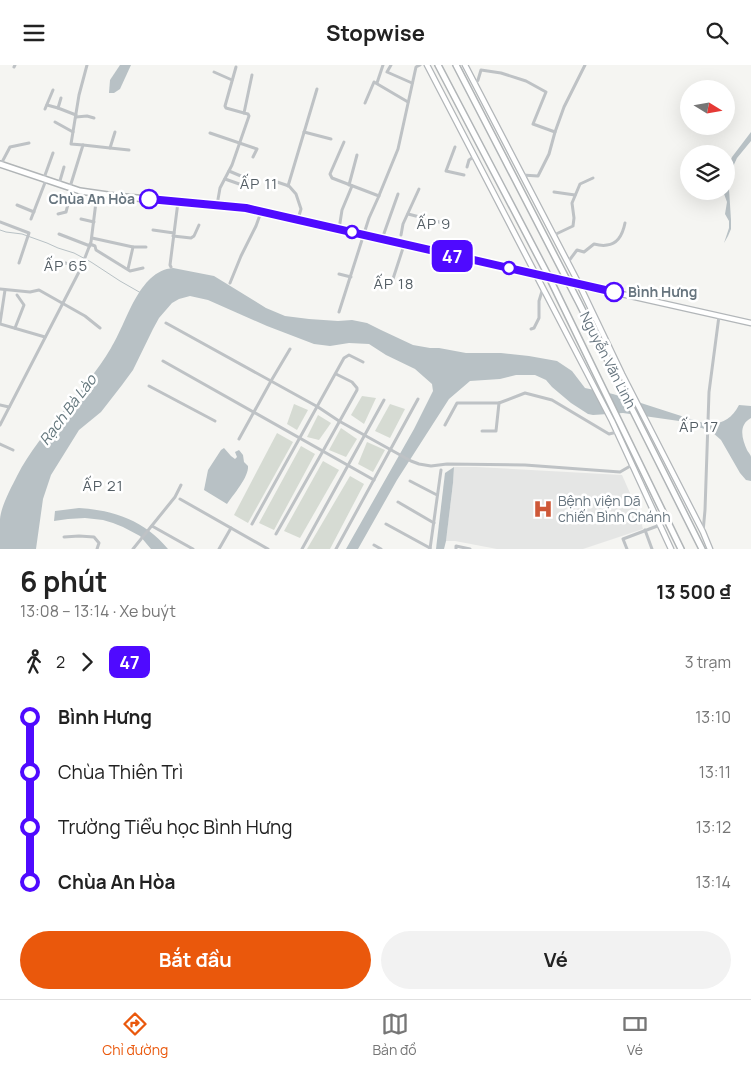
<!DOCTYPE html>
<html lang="vi">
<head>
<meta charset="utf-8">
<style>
	:root { --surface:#fff; --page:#f2f2f2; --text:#222; --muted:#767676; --line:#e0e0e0; --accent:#ea580c }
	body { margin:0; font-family:Manrope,sans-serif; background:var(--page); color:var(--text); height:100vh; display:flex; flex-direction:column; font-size:19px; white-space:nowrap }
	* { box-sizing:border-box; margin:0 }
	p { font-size:16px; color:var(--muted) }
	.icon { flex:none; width:28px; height:28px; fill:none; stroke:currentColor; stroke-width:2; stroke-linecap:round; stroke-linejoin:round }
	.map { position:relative; height:484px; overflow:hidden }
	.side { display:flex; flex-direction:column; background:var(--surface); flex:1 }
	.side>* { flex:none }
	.badge { padding:0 10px; border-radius:8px; font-size:18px; line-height:32px }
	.needle { width:32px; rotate:101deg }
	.buttons { position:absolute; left:680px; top:15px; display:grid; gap:10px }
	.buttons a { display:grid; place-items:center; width:55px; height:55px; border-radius:50%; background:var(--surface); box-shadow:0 5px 20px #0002; font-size:25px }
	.map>.badge { position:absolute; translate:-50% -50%; box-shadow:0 0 0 2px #fff }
	.legs { display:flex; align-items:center; gap:8px; height:55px; padding:0 20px; font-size:16px }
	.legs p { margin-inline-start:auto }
	.summary { display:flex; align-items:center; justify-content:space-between; height:85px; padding:0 20px }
	h1 { font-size:28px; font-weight:700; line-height:38px }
	.primary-button { display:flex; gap:10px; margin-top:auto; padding:10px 20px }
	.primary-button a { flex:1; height:58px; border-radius:30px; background:var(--accent); color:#fff; font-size:20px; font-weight:700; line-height:58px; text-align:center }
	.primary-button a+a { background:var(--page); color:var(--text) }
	ul { padding:0 20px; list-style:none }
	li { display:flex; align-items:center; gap:18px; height:55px; font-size:19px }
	li i { display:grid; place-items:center; width:8px; height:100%; margin:0 6px; background:currentColor }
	li i::after { content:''; width:12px; height:12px; margin:-6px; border:4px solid; border-radius:50%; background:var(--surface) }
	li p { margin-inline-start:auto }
	li:first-child i { background:linear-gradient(#0000 50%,currentColor 0) }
	li:last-child i { background:linear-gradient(currentColor 50%,#0000 0) }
	header { display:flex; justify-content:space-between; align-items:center; height:65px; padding:0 20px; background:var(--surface); font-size:22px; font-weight:700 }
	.menu { display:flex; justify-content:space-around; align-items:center; height:70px; border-top:1px solid var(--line); background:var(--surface); font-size:14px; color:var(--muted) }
	.menu a { display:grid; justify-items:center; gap:2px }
	.menu .on { color:var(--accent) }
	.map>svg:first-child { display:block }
	.built { fill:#e5e6e5 }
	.green { fill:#d6dbd3 }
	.water { fill:#b8c1c5 }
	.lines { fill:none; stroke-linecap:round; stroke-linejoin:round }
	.stream { stroke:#b8c1c5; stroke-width:1 }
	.primary-casing { stroke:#b2b6b9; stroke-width:7 }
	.trunk-casing { stroke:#b1b5b7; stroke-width:8 }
	.minor { stroke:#bec2c5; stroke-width:3 }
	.primary { stroke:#fff; stroke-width:4.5 }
	.trunk { stroke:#fff; stroke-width:5 }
	.line-1-casing { stroke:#fff; stroke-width:11 }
	.line-1 { stroke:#4f0aff; stroke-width:8 }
	.stop-1-dot { fill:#fff; stroke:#4f0aff; stroke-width:2.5 }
	.labels { text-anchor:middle; stroke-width:5; stroke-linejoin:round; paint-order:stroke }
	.stop-label { font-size:14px; font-weight:bold; fill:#67757f; stroke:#fff; text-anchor:end }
	.street-label { font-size:14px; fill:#67757f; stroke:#fff }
	.poi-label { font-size:14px; fill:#67757f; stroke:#fff; text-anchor:start }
	.neighbourhood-label { font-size:15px; letter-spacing:1px; fill:#545e65; stroke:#fff }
	.water-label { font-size:15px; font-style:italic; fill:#63767c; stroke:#fff }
</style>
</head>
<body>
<header><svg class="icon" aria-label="menu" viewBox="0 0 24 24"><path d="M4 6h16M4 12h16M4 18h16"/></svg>Stopwise<svg class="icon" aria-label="search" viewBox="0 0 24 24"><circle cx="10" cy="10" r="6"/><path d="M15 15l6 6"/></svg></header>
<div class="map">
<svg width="751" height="484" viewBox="0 0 751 484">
	<rect width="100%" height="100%" fill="#f5f5f2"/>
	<polygon class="built" points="454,402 476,402 622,410 638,446 643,464 583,484 497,484 455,476 446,476 453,418"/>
	<g class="green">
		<polygon points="362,331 376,333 364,359 351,350"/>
		<polygon points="294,339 308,345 297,365 287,359"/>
		<polygon points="390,339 405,344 390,373 375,366"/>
		<polygon points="318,350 331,358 319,375 307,372"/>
		<polygon points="341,363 357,374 346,392 329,385"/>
		<polygon points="277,368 293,377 248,458 234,450"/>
		<polygon points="367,377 385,385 373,407 358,399"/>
		<polygon points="301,381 315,389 274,465 259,458"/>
		<polygon points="323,396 339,405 300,473 284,466"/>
		<polygon points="350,411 364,419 330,484 307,484"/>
	</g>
	<g class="water">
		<polygon points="120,0 131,0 120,24 114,28 109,28 110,15"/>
		<polygon points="751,67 751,76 737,93 730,108 729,124 731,155 731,164 728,171 724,178 729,163 729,156 725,149 727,137 723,126 726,126 726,106 732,92"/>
		<path d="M 173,203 L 214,211 L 266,243 L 285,251 L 309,254 L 338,256 L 352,255 L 367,258 L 381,265 L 413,280 L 430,283 L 439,283 L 466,288 L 501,288 L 529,291 L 557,296 L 572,306 L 585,323 L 613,329 L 703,358 C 720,361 731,355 739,340 L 751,341 L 751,353 C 738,360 742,374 747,385 C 748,387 751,390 751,392 C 751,399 751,409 751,416 L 746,415 L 740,408 L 721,375 L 712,367 L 708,365 L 679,356 L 623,348 L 593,350 L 588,349 L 571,338 L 552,322 L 546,315 L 535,310 L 516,310 L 500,314 L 470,316 L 449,334 L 397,415 L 358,484 L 346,484 L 414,364 L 433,326 L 432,319 L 415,304 L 386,290 L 369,279 L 349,278 L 330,281 L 314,279 L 267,261 L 208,235 L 190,231 L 179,234 L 172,238 L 159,253 L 153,264 L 133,305 L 122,320 L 101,347 L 79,365 L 51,410 L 43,434 L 36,484 L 0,484 C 0,474 0,464 0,454 C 1,441 11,423 17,411 C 41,364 84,329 111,283 C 127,258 138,206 173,203 Z"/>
		<path d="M 224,383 L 231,391 L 235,394 L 237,392 L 235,387 L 239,385 L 243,390 L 244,397 L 248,401 C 249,412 233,430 227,439 L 204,425 L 208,405 L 221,385 Z"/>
		<polygon points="454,402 453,418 446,476 444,484 436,484 445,408"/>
		<path d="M 79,443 C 114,445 145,456 168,484 L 151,484 L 140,471 L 123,462 L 113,458 L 103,455 L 85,453 L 68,454 L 54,456 L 55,446 Z"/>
	</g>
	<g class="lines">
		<polyline class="stream" points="0,165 6,167 22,169 47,178 58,183 74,188 91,197 120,216 141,228"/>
		<defs>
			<g id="primary">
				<polyline points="427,0 612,356 671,484"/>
				<polyline points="465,0 579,219 622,309 703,467 710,484"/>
				<polyline points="568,217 751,258"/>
			</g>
			<g id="trunk">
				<polyline points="438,0 549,212 681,484"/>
				<polyline points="456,0 579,238 702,484"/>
				<polyline points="0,99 80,126 115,131 246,143 568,217"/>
			</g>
		</defs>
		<use href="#primary" class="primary-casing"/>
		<use href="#trunk" class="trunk-casing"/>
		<g class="minor">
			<polyline points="391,0 387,7 412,18"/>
			<polyline points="14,2 15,0"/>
			<polyline points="236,2 225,41 226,43 244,48"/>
			<polyline points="214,7 232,15"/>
			<polyline points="377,18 383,0"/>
			<polyline points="475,19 478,15 481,5 501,8 526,16 546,27 533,59 555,67"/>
			<polyline points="61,33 58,43 76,50"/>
			<polyline points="365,38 374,17 408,37"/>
			<polyline points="47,40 58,43"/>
			<polyline points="45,44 53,25"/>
			<polyline points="76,52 87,51 94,53"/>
			<polyline points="55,57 73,67"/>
			<polyline points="304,67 331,74"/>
			<polyline points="210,68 257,84 253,92"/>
			<polyline points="344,77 330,109 332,113 379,131"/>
			<polyline points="83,80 110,83 115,67"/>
			<polyline points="455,82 446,106 464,110"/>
			<polyline points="110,83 129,85"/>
			<polyline points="1,99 10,82 29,78"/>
			<polyline points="467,102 469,95 475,91"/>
			<polyline points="229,106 248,114"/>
			<polyline points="522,110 538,111 549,89 555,67 564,42 585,0"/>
			<polyline points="44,113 53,88"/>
			<polyline points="225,114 245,121"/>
			<polyline points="277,117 289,121 296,129 301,144 298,154"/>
			<polyline points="59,119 64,102"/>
			<polyline points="349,120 357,90"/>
			<polyline points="288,121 317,24"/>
			<polyline points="70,122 83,80 71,79 79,30 87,0"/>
			<polyline points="554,127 575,130"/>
			<polyline points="17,140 34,147"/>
			<polyline points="217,140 220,123 232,100 249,51 248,49 244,48 252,10"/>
			<polyline points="58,149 66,147 72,124"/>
			<polyline points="408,149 447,159"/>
			<polyline points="31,154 46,115"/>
			<polyline points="81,154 94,157"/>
			<polyline points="0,157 29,168 19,198"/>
			<polyline points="339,164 342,145 352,121"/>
			<polyline points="153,165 174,168"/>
			<polyline points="59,169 90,181"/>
			<polyline points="401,170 403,159 419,124"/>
			<polyline points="554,170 573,161 574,153 572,138 580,119 593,113"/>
			<polyline points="173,171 191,173 194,171 199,160"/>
			<polyline points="92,173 133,182"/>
			<polyline points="382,174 398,129"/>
			<polyline points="90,179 95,181 96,185 130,206 143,203"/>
			<polyline points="50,194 63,199 66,198 80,205"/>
			<path d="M 568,197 L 577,185 L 584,187 L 594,179 C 598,180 603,181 607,180 C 618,179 623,168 625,158"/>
			<polyline points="171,202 170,200 178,137"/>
			<polyline points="128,204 133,182 146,182"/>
			<polyline points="339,209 351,212"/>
			<polyline points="230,218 241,191 256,161 261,147"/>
			<polyline points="391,220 404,180"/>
			<polyline points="0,224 30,227 39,225 85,251 100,263"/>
			<polyline points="339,247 369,153 378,133 398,84 416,2 420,0"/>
			<polyline points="0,258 5,225"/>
			<polyline points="166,258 318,342 339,356 411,396 419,399 431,401 447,399 525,400 620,407 632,400"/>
			<polyline points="0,259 45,272"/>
			<polyline points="15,263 24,240 17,230"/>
			<polyline points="531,264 534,263 539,253 539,236 543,223"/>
			<polyline points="163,296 374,415"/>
			<polyline points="149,321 215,356"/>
			<polyline points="0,340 9,342"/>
			<polyline points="0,360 81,203 91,177 97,129"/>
			<polyline points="445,360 457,338 499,338 525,328 552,335 609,369 617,367"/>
			<polyline points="482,366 496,366 499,338"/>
			<polyline points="239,374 271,316 290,284"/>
			<polyline points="0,379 13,385"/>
			<polyline points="410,416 437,430"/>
			<polyline points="180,434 268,484"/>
			<polyline points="398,437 434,458"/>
			<polyline points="252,459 344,293 349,290 363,297"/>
			<polyline points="386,459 430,483"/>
			<polyline points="152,461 193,484"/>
			<polyline points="645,465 652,484"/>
			<polyline points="703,467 705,445 709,327 719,251"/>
			<polyline points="276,469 323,386 357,325 357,323 352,317 336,309"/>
			<polyline points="64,472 79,471 94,472 99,478 97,484"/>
			<polyline points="374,480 381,484"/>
			<polyline points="133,484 175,432 181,420"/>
			<polyline points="219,484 231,463"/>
			<polyline points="302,484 384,335"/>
			<polyline points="336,484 418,334"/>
			<polyline points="430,484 441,405"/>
			<polyline points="456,484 456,481 470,484"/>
			<polyline points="627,484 623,474 660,460"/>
		</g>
		<use href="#primary" class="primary"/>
		<use href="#trunk" class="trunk"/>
	</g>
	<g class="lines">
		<defs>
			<polyline id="line-1" points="149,134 246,143 614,227"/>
		</defs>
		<use href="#line-1" class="line-1-casing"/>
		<use href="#line-1" class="line-1"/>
	</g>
	<defs>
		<symbol id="hospital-bare" viewBox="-9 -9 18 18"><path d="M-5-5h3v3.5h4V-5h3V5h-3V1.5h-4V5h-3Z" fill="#ce5838" stroke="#fff" stroke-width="2.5" paint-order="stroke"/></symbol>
	</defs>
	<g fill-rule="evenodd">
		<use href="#hospital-bare" x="529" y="430" width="28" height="28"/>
	</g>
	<g class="stop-1-dot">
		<circle cx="149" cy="134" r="9"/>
		<circle cx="352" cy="167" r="6"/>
		<circle cx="509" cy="203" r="6"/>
		<circle cx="614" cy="227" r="9"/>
	</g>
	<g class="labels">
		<g class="stop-label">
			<text x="135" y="139">Chùa An Hòa</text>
			<text x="628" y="232" text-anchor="start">Bình Hưng</text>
		</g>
		<g class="street-label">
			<text transform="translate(608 295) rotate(63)" y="5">Nguyễn Văn Linh</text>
		</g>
		<g class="poi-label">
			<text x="558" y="441">Bệnh viện Dã<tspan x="558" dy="16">chiến Bình Chánh</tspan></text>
		</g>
		<g class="neighbourhood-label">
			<text x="259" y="124">ẤP 11</text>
			<text x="434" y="164">ẤP 9</text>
			<text x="66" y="206">ẤP 65</text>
			<text x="394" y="224">ẤP 18</text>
			<text x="699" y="367">ẤP 17</text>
			<text x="103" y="426">ẤP 21</text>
		</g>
		<g class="water-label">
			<text transform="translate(68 345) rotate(-53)" y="5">Rạch Bà Lào</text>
		</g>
	</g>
</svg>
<div class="buttons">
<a><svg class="needle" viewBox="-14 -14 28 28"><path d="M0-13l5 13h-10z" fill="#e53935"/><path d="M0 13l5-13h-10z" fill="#767676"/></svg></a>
<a><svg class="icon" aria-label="layers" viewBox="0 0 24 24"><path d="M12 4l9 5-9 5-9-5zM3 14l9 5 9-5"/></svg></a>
</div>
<b class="badge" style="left:452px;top:191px;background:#4f0aff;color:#fff">47</b>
</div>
<section class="side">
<div class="summary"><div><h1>6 phút</h1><p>13:08 – 13:14 · Xe buýt</p></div><b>13 500 ₫</b></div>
<div class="legs"><svg class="icon" aria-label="walk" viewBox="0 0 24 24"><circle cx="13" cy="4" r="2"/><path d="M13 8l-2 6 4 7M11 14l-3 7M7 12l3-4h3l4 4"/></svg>2<svg class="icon" aria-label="forward" viewBox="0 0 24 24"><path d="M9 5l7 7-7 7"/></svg><b class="badge" style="background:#4f0aff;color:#fff">47</b><p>3 trạm</p></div>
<ul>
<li><i style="color:#4f0aff"></i><b>Bình Hưng</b><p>13:10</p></li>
<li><i style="color:#4f0aff"></i><span>Chùa Thiên Trì</span><p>13:11</p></li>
<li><i style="color:#4f0aff"></i><span>Trường Tiểu học Bình Hưng</span><p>13:12</p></li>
<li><i style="color:#4f0aff"></i><b>Chùa An Hòa</b><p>13:14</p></li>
</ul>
<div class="primary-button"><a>Bắt đầu</a><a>Vé</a></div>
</section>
<nav class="menu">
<a class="on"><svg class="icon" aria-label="directions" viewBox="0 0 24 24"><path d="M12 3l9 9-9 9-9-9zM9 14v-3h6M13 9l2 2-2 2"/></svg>Chỉ đường</a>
<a><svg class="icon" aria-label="map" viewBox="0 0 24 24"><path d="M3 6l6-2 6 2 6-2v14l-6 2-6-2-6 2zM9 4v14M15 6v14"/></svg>Bản đồ</a>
<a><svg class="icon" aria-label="tickets" viewBox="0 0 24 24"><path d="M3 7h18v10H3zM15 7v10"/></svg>Vé</a>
</nav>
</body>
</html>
